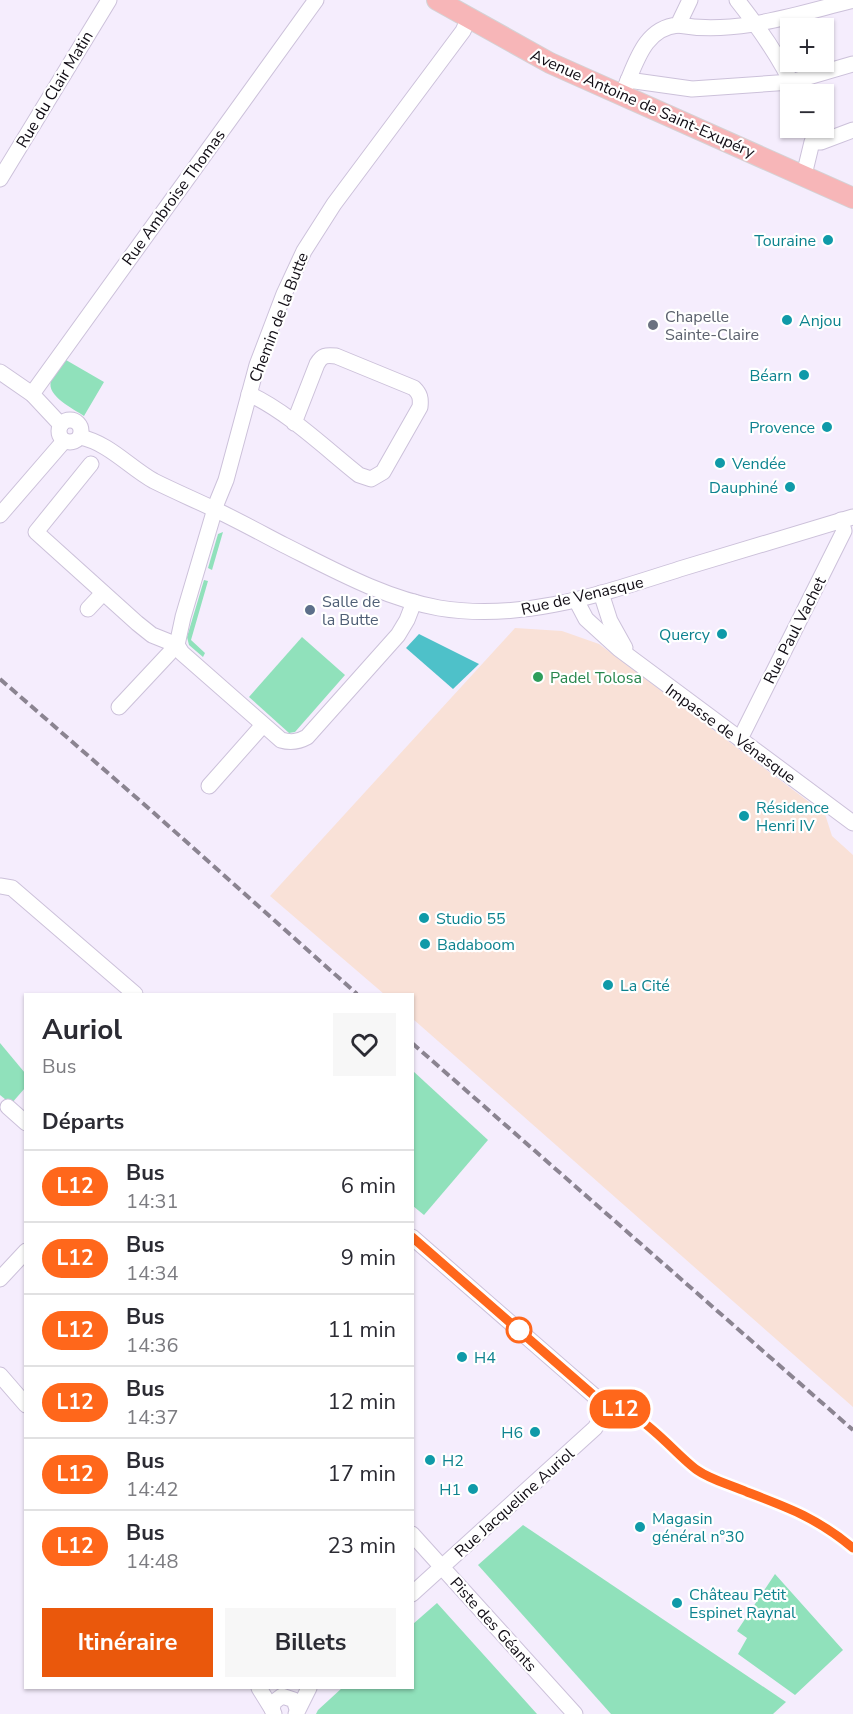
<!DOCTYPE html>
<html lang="fr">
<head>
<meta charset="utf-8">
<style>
	:root { --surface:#fff; --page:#f7f7f7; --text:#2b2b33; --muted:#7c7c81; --line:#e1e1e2; --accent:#ea580c }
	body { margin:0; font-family:"Nunito Sans",sans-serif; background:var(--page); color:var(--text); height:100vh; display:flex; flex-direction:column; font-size:22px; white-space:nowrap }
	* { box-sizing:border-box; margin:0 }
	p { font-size:20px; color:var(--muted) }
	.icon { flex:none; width:33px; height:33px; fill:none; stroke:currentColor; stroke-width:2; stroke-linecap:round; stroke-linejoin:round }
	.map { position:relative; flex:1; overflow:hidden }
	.sheet { position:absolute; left:24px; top:993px; width:390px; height:696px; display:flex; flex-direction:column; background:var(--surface); border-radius:0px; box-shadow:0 2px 4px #0004 }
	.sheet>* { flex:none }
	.badge { padding:0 12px; border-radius:20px; font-size:21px; line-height:39px }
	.buttons { position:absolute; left:780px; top:18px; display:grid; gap:12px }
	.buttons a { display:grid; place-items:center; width:54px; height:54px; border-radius:0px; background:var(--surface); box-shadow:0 2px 4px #0004; font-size:30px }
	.map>.badge { position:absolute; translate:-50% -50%; box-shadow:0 0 0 3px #fff }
	h2 { padding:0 18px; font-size:22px; line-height:54px }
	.round { display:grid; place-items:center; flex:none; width:63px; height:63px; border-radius:0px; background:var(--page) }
	.summary { display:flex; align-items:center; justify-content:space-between; height:102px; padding:0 18px }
	h1 { font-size:28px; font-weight:700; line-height:45px }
	.cta { display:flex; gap:12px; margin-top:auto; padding:12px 18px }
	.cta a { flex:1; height:69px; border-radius:0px; background:var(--accent); color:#fff; font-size:24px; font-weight:700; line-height:69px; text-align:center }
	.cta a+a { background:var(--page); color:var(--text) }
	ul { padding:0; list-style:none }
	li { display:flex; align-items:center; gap:18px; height:72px; padding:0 18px; border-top:2px solid var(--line) }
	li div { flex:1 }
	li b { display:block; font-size:22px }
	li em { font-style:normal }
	li .badge { min-width:66px; font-weight:700; text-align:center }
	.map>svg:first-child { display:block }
	.industrial { fill:#f9e1d7 }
	.green { fill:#90e1bb }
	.water { fill:#4ec1c9 }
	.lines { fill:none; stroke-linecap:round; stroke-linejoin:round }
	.minor-casing { stroke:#ccc1da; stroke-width:17 }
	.major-casing { stroke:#d4d3d5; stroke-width:22 }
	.minor { stroke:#fff; stroke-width:15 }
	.major { stroke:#f7b6b8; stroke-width:20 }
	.rail { stroke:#8b8491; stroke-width:4; stroke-dasharray:9 4.5; stroke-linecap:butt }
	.line-casing { stroke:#fff; stroke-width:14 }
	.line { stroke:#ff671b; stroke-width:9 }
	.culture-dot { fill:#0f9aa8; stroke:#fff; stroke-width:2 }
	.worship-dot { fill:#6b7280; stroke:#fff; stroke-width:2 }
	.service-dot { fill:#5c6f8a; stroke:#fff; stroke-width:2 }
	.leisure-dot { fill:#2e9e5b; stroke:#fff; stroke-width:2 }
	.stop-dot { fill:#fff; stroke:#ff671b; stroke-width:3 }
	.labels { text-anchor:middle; stroke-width:4.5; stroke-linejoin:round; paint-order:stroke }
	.street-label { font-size:16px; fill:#110d15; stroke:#fff }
	.culture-label { font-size:16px; fill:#0d838f; stroke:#fff; text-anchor:start }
	.worship-label { font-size:16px; fill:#5b616d; stroke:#fff; text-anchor:start }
	.service-label { font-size:16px; fill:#4e5e75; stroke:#fff; text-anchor:start }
	.leisure-label { font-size:16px; fill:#27864d; stroke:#fff; text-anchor:start }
</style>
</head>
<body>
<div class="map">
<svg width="853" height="1714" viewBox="0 0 853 1714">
	<rect width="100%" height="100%" fill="#f5edfd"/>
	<polygon class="industrial" points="515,628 562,631 599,644 825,814 832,836 853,855 853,1407 413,1019 412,994 384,994 270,896"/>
	<g class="green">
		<path d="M 66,360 L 104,382 L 84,416 C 74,409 46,396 51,381 C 53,374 61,366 66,360 Z"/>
		<polygon points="223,532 212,570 208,568 218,534"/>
		<polygon points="204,580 208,581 191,640 205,653 203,657 189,645 187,637"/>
		<polygon points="302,637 345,675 295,732 289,733 249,697"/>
		<polygon points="0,1043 25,1073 25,1088 11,1104 0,1095"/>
		<polygon points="413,1071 488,1140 424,1215 413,1206"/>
		<polygon points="523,1525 786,1702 773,1714 611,1714 478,1565"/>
		<polygon points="775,1574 843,1650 795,1695 738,1654 747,1638 737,1631"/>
		<polygon points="437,1603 537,1714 316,1714 318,1710 342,1688 412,1688 413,1624"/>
	</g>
	<polygon class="water" points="419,634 479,664 453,689 406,648"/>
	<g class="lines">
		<defs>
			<g id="minor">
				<path d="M 737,0 C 760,29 782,61 797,94"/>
				<path d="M 678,25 C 736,35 794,15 850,1"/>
				<polyline points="628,80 692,89 791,82 853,64"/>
				<path d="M 624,90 C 636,63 644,28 678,25 L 690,0"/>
				<polyline points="804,175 812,142 821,142 853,130"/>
				<polyline points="0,179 109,0"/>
				<polyline points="0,372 32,394 61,425"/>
				<polyline points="32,394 316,0"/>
				<path d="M 249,394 C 288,412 325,448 359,475 L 371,479 L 383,472 L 420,407 C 421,398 420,394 414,388 L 336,356 C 326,355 322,355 317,364 L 294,423"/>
				<circle cx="70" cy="431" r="11"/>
				<path d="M 80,437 C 109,443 129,467 154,481 C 174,491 195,500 216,510 C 239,521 261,533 284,545 C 334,570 384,598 439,608 C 524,622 604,593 683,568 C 740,551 797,534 853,517"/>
				<polyline points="91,464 36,532 137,623 152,635 177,645 119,707"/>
				<polyline points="0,515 64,441"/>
				<polyline points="601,593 610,621 625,648"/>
				<polyline points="576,600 586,619 619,649 853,823"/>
				<path d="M 414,602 L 407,620 L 398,635 L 307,737 C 298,742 291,743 281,740 L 182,653 L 177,645 L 183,617 L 217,502 L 226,480 L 257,365 L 284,294 L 304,251 L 334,204 L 463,31 L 469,18"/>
				<polyline points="88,609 103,593"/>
				<polyline points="740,739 844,531 841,520"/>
				<polyline points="209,786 263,725"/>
				<polyline points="0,886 12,888 135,994"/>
				<polyline points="8,1107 26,1123"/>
				<polyline points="412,1237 599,1400 604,1413 595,1428 412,1594"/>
				<polyline points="0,1279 26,1251"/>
				<polyline points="0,1375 26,1405"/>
				<polyline points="412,1534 575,1714"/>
				<polyline points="259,1688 272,1709"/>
				<polyline points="274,1714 272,1709 274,1702 282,1696 294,1700 297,1709"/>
				<polyline points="296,1714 309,1688"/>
			</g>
			<polyline id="major" points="437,0 550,63 853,198"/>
		</defs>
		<use href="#minor" class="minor-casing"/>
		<use href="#major" class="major-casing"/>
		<use href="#minor" class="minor"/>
		<use href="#major" class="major"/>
		<g class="rail">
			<polyline points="0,679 154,813 357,994"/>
			<polyline points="412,1043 853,1430"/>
		</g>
	</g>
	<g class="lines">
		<defs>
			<path id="line" d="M 412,1237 L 599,1400 L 603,1408 C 636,1402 672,1452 697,1470 C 711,1480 731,1485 747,1492 C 789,1508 817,1518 853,1548"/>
		</defs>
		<use href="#line" class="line-casing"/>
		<use href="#line" class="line"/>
	</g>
	<g class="culture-dot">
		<circle cx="828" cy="240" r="6"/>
		<circle cx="787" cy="320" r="6"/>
		<circle cx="804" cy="375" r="6"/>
		<circle cx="827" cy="427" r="6"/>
		<circle cx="720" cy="463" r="6"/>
		<circle cx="790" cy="487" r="6"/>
		<circle cx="722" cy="634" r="6"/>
		<circle cx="744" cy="816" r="6"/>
		<circle cx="424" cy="918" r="6"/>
		<circle cx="425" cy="944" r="6"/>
		<circle cx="608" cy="985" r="6"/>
		<circle cx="462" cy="1357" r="6"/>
		<circle cx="535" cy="1432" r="6"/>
		<circle cx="430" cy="1460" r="6"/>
		<circle cx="473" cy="1489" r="6"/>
		<circle cx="640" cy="1527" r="6"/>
		<circle cx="677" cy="1603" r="6"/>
	</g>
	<circle class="worship-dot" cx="653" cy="325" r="6"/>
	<circle class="service-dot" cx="310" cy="610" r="6"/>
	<circle class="leisure-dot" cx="538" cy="677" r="6"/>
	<circle class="stop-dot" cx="519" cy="1330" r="12"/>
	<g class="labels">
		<g class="street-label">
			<text transform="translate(54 89) rotate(-59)" y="6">Rue du Clair Matin</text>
			<text transform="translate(643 103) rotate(24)" y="6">Avenue Antoine de Saint-Exupéry</text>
			<text transform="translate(173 197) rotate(-54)" y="6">Rue Ambroise Thomas</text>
			<text transform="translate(278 317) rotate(-69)" y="6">Chemin de la Butte</text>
			<text transform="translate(582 595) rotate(-13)" y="6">Rue de Venasque</text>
			<text transform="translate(794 630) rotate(-63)" y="6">Rue Paul Vachet</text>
			<text transform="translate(731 733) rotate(36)" y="6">Impasse de Vénasque</text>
			<text transform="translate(514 1502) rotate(-42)" y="6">Rue Jacqueline Auriol</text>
			<text transform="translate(494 1624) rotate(48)" y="6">Piste des Géants</text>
		</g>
		<g class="culture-label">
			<text x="816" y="246" text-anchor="end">Touraine</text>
			<text x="799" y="326">Anjou</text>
			<text x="792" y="381" text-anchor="end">Béarn</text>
			<text x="815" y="433" text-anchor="end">Provence</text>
			<text x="732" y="469">Vendée</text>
			<text x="778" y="493" text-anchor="end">Dauphiné</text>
			<text x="710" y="640" text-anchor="end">Quercy</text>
			<text x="756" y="813">Résidence<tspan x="756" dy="18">Henri IV</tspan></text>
			<text x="436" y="924">Studio 55</text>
			<text x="437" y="950">Badaboom</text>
			<text x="620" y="991">La Cité</text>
			<text x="474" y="1363">H4</text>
			<text x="523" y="1438" text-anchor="end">H6</text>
			<text x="442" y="1466">H2</text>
			<text x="461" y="1495" text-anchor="end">H1</text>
			<text x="652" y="1524">Magasin<tspan x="652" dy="18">général n°30</tspan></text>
			<text x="689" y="1600">Château Petit<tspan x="689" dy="18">Espinet Raynal</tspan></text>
		</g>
		<g class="worship-label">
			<text x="665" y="322">Chapelle<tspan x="665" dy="18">Sainte-Claire</tspan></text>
		</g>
		<g class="service-label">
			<text x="322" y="607">Salle de<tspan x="322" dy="18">la Butte</tspan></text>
		</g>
		<g class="leisure-label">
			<text x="550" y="683">Padel Tolosa</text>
		</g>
	</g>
</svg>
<div class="buttons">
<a>+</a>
<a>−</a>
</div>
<b class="badge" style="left:620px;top:1409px;background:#ff671b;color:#fff">L12</b>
<section class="sheet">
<div class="summary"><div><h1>Auriol</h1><p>Bus</p></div><a class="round"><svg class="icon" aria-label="heart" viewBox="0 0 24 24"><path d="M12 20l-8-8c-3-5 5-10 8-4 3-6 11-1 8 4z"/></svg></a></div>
<h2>Départs</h2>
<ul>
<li><span class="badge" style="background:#ff671b;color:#fff">L12</span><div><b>Bus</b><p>14:31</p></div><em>6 min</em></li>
<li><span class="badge" style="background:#ff671b;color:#fff">L12</span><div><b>Bus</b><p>14:34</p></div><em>9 min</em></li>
<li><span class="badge" style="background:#ff671b;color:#fff">L12</span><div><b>Bus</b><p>14:36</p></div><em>11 min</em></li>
<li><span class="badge" style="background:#ff671b;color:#fff">L12</span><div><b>Bus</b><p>14:37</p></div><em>12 min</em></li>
<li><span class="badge" style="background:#ff671b;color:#fff">L12</span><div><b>Bus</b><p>14:42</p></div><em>17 min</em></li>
<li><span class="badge" style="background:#ff671b;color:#fff">L12</span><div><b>Bus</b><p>14:48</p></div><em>23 min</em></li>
</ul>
<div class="cta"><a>Itinéraire</a><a>Billets</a></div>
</section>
</div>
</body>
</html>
